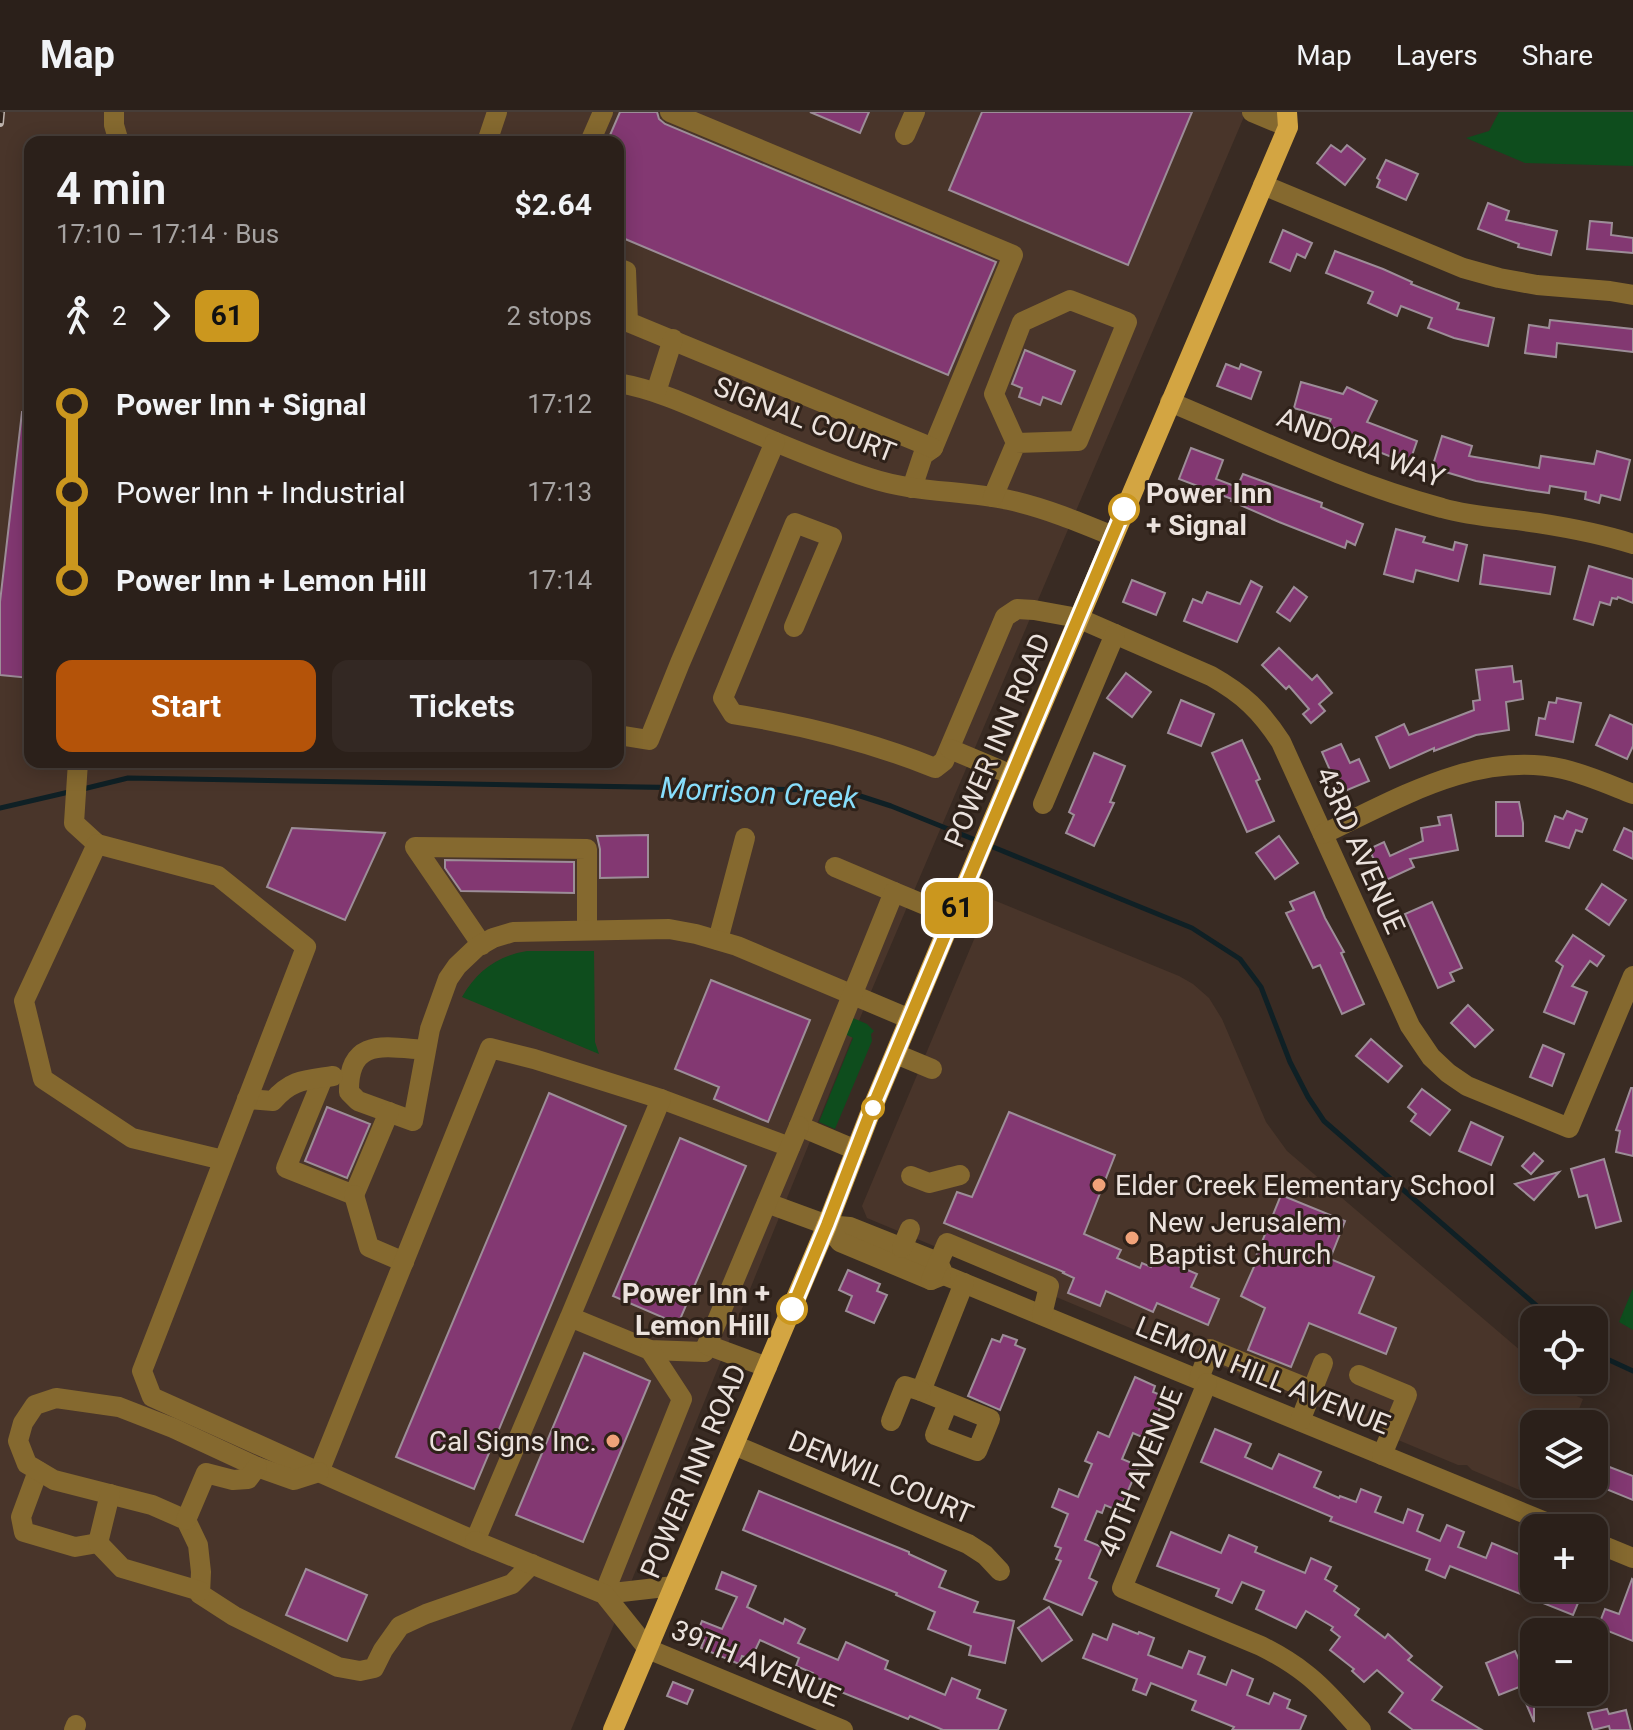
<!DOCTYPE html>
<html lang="en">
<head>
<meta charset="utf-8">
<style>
	:root { --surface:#2b201a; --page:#332823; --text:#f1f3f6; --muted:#a6a3a2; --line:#473e39; --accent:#b45309 }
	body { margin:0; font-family:Roboto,sans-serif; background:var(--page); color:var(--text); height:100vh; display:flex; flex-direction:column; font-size:30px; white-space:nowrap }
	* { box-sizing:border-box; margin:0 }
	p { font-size:26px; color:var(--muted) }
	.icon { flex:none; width:44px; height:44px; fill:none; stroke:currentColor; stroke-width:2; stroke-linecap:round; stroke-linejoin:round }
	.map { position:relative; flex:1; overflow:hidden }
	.side { position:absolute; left:24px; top:24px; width:600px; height:632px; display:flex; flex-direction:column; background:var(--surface); border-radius:16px; box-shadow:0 4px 20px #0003,0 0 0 2px var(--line) }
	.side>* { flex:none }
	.badge { padding:0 16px; border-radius:12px; font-size:28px; line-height:52px }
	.fabs { position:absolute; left:1520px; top:1194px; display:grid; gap:16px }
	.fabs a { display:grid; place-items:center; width:88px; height:88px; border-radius:16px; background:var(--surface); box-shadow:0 4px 20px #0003,0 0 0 2px var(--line); font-size:40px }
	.map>.badge { position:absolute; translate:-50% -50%; box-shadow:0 0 0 4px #fff }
	.legs { display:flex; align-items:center; gap:12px; height:88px; padding:0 32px; font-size:26px }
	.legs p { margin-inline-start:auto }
	.head { display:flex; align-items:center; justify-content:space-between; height:136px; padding:0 32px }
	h1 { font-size:44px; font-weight:600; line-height:60px }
	.cta { display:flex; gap:16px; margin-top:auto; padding:16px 32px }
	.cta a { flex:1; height:92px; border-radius:16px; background:var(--accent); color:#fff; font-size:32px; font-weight:600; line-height:92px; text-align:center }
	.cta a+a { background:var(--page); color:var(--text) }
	ul { padding:0 32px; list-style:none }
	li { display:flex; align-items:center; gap:28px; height:88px; font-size:30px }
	li i { display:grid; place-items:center; width:12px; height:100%; margin:0 10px; background:currentColor }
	li i::after { content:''; width:20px; height:20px; margin:-10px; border:6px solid; border-radius:50%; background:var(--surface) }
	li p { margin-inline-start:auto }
	li:first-child i { background:linear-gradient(#0000 50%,currentColor 0) }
	li:last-child i { background:linear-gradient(currentColor 50%,#0000 0) }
	header { display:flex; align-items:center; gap:48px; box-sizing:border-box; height:112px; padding:0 40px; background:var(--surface); border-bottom:2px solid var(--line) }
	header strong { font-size:38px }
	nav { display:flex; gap:44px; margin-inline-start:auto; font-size:28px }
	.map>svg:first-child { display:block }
	.built { fill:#49352a; fill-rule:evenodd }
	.green { fill:#0e4d1d }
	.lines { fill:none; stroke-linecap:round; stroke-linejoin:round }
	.stream { stroke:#0f2025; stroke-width:5 }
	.building { fill:#833872; stroke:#9d8d98; stroke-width:2 }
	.minor { stroke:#85692f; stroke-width:20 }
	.major { stroke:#d3a542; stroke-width:20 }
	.rail-casing { stroke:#beb4ae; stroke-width:8 }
	.rail { stroke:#2e2119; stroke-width:5; stroke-dasharray:15; stroke-linecap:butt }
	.line-1-casing { stroke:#fff; stroke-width:18 }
	.line-1 { stroke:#cb971e; stroke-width:12 }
	.stop-1-dot { fill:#fff; stroke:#cb971e; stroke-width:4 }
	.poi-dot { fill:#f0a279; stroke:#2e2119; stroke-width:3 }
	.labels { text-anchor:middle; stroke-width:6; stroke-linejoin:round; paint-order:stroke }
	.street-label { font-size:28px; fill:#ebe2dd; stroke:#2e2119 }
	.stop-label { font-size:28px; font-weight:bold; fill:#ebe2dd; stroke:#2e2119; text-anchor:start }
	.poi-label { font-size:28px; fill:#ebe2dd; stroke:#2e2119; text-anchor:start }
	.water-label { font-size:30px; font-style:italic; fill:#87defc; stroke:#2e2119 }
</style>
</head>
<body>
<header>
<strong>Map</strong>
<nav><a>Map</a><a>Layers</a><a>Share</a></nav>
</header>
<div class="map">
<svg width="1633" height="1618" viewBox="0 0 1633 1618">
	<rect width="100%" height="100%" fill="#392b23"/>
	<g class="built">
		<path d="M 0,0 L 1246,0 L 867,889 L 571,1618 L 0,1618 ZM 30,30 L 618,30 L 618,650 L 30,650 Z"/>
		<polygon points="991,787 1179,864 1193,872 1209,886 1222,907 1266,1010 1287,1039 1534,1250 1534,1268 1555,1268 1570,1281 1583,1287 1573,1312 1534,1312 1534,1372 1547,1372 1541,1387 1472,1358 1467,1353 1458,1353 867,1106 862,1094"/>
	</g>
	<g class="green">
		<polygon points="1499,0 1633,0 1633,54 1525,51 1466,26 1489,19"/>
		<path d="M 527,839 L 594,839 L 595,930 L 599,942 L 462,885 C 477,859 497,844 527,839 Z"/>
		<polygon points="846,903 867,912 874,919 871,922 872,929 835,1017 819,1010 853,926 841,920"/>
		<polygon points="1633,1176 1633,1218 1619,1210"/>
	</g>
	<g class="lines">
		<g class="stream">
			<polyline points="83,677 128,666 814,678 854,682 891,694 978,729"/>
			<polyline points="0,696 69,680"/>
			<polyline points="988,733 1192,816 1240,847 1261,875 1290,950 1308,985 1324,1009 1553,1208"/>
			<polyline points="1594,1241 1633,1259"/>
		</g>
	</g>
	<g class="building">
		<polygon points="620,0 657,0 659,7 665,12 996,150 948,263 618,124 618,30 607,30"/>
		<polygon points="810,0 869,0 860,21"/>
		<polygon points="982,0 1192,0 1128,153 949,78"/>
		<polygon points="1331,33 1341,40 1347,33 1365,47 1345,73 1317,51"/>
		<polygon points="1386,48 1418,62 1406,88 1377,75 1380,68 1377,66"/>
		<polygon points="1488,91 1509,99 1506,108 1557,119 1551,143 1518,135 1519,132 1478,117"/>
		<polygon points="1590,109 1612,111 1611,123 1633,126 1633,141 1587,137"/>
		<polygon points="1283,118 1312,131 1305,146 1297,142 1290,159 1270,150"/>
		<polygon points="1335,139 1383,157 1412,170 1411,172 1459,191 1457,197 1494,206 1488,234 1454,226 1428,216 1432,206 1401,194 1397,204 1368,191 1373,180 1326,161"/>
		<polygon points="1550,208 1633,217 1633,240 1557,231 1556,245 1525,241 1529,213 1549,216"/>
		<polygon points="1025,238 1075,259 1061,292 1043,285 1040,293 1019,285 1022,276 1012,272"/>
		<polygon points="1226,252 1239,257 1241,252 1261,260 1251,287 1217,274"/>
		<polygon points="1301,270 1343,282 1347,275 1377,289 1367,310 1417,329 1409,352 1369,336 1370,334 1328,313 1331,307 1294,296"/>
		<polygon points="22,300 30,301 30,566 0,563 0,490"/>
		<polygon points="1442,324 1472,334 1469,344 1539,356 1541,344 1594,352 1597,339 1630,348 1620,388 1601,383 1599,391 1585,387 1586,380 1550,374 1549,381 1527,378 1476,369 1432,356"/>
		<polygon points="1191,336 1223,348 1216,367 1237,375 1243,362 1322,391 1321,395 1363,412 1355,433 1347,429 1345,436 1279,410 1231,389 1232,387 1179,367"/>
		<polygon points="1396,417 1425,425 1423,430 1453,438 1455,430 1467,433 1458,469 1416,458 1413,470 1384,462"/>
		<polygon points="1484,443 1555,455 1550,482 1480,472"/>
		<polygon points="1589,454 1633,467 1633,491 1618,485 1617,487 1612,486 1610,493 1600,490 1593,513 1574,507"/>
		<polygon points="1132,468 1165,481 1156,503 1123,490"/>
		<polygon points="1251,469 1262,475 1237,530 1184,509 1193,487 1202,491 1207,480 1240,492"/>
		<polygon points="1294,475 1307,485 1290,509 1277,500"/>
		<polygon points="1279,536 1312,568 1317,563 1332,581 1319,592 1325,599 1311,611 1303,602 1309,597 1289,574 1286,577 1262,553"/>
		<polygon points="1512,554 1514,570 1521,569 1523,587 1506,590 1509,618 1476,623 1434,639 1434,636 1390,656 1376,625 1404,612 1409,623 1474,598 1473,589 1480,588 1476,558"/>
		<polygon points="1126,561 1151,580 1132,605 1107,586"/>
		<polygon points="1557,586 1581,591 1573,630 1536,623 1539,606 1545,607 1549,590 1556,591"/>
		<polygon points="1181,588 1214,602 1201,634 1168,621"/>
		<polygon points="1610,603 1633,613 1633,634 1627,647 1596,633"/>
		<polygon points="1242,628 1260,667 1256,669 1274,709 1247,720 1212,641"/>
		<polygon points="1341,632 1350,651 1359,647 1369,669 1340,681 1322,640"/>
		<polygon points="1094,641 1125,654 1110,690 1114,691 1094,734 1066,721 1074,703 1069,700"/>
		<polygon points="1496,690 1519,690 1523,711 1523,724 1496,724"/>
		<polygon points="1567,699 1587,707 1582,720 1576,718 1569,736 1546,729 1555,704 1563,707"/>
		<polygon points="1451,703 1458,738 1410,747 1414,755 1384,769 1369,737 1384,730 1390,744 1423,729 1421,716 1440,713 1438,705"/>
		<polygon points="292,716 385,721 345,808 267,775"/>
		<polygon points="1624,716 1633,720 1633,747 1614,738"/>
		<polygon points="648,723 648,765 600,766 600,737 597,724"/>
		<polygon points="1279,724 1298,751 1275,767 1256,741"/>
		<polygon points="445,748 574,750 574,781 461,779 445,756"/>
		<polygon points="1602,772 1626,788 1609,813 1586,797"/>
		<polygon points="1314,780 1325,806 1344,840 1341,841 1364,892 1342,902 1320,853 1313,856 1286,801 1294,798 1290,790"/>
		<polygon points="1432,790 1462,856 1450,861 1454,869 1438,876 1405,802"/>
		<polygon points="1573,823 1604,844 1597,854 1590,849 1572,874 1587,880 1574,912 1544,900 1563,854 1556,849"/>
		<polygon points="711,868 810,908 768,1010 714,987 719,975 675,957"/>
		<polygon points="1468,893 1493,918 1475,935 1451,911"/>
		<polygon points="1371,927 1402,954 1388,970 1356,944"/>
		<polygon points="1543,933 1564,942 1552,974 1530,965"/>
		<polygon points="1631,976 1633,976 1633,1044 1616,1040 1620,1019 1616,1018"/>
		<polygon points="1422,977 1450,998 1430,1023 1411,1009 1416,1002 1408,995"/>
		<polygon points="549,981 626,1014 474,1377 396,1345"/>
		<polygon points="327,995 370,1012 347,1066 305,1049"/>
		<polygon points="1009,1000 1115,1043 1084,1122 1121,1138 1117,1146 1140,1156 1142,1151 1151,1155 1155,1144 1197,1162 1191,1175 1219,1187 1208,1213 1157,1191 1153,1200 1106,1179 1100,1194 1068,1181 1074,1166 1063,1161 1064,1160 944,1111 957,1080 972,1085"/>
		<polygon points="1471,1010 1503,1025 1491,1053 1459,1039"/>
		<polygon points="680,1026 746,1054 678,1212 613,1184"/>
		<polygon points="1534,1041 1543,1049 1531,1062 1522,1054"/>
		<polygon points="1604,1047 1621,1109 1596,1116 1587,1083 1579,1085 1571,1057"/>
		<polygon points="1559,1060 1534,1088 1515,1072"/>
		<polygon points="1281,1083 1345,1109 1330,1147 1374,1165 1359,1201 1396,1216 1386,1242 1309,1211 1291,1255 1248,1238 1265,1196 1241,1184 1257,1148 1255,1147"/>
		<polygon points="848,1158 880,1172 877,1179 887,1183 874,1211 846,1199 852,1184 839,1178"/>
		<polygon points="1003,1223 1017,1228 1015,1233 1025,1237 1000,1298 968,1284 992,1227 1000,1230"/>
		<polygon points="584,1241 650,1269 583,1430 516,1403"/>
		<polygon points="1135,1265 1155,1274 1153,1280 1165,1285 1154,1309 1157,1310 1149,1328 1133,1321 1122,1347 1139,1354 1119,1399 1105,1393 1102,1401 1097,1399 1085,1428 1102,1435 1089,1466 1097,1470 1082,1503 1044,1487 1061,1449 1056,1447 1061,1436 1055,1434 1068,1402 1052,1395 1059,1377 1078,1385 1092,1352 1085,1349 1098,1320 1109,1325"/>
		<polygon points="1215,1317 1251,1332 1245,1345 1272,1357 1279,1342 1321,1360 1314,1375 1339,1386 1340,1384 1356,1390 1361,1377 1381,1385 1375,1400 1403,1411 1408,1397 1423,1403 1417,1419 1440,1429 1447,1413 1464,1420 1458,1435 1486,1446 1492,1431 1533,1448 1526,1463 1534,1466 1534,1476 1575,1476 1583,1479 1573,1503 1450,1454 1445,1466 1426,1458 1430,1447 1330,1409 1332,1405 1201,1350"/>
		<polygon points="1594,1349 1633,1364 1633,1388 1594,1372"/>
		<polygon points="759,1379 909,1440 909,1442 946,1459 939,1475 978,1490 974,1500 1014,1509 1005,1551 969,1543 971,1534 928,1517 935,1500 896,1483 897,1481 743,1418"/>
		<polygon points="1171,1420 1221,1441 1229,1423 1257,1435 1255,1440 1305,1461 1311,1446 1331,1455 1325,1467 1337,1474 1334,1479 1359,1497 1355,1503 1385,1526 1388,1522 1412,1544 1408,1548 1442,1575 1432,1588 1482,1618 1413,1618 1389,1600 1403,1581 1377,1558 1364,1570 1352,1559 1354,1557 1330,1538 1340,1525 1331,1518 1333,1515 1306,1499 1296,1516 1256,1497 1264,1479 1242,1470 1232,1491 1216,1484 1219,1477 1157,1454"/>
		<polygon points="306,1457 367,1483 347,1529 286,1503"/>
		<polygon points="722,1460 756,1474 747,1495 783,1512 785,1507 805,1517 798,1531 838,1548 846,1530 888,1549 885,1557 945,1583 952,1566 980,1578 977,1586 1006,1598 998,1618 943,1618 910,1604 908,1607 841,1580 843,1576 812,1564 813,1561 796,1554 799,1546 760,1528 751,1547 742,1544 739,1552 701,1536 704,1528 696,1524 702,1509 722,1517 737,1485 716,1477"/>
		<polygon points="1632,1467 1633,1468 1633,1529 1598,1515 1605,1497 1619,1502"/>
		<polygon points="1049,1495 1072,1528 1042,1549 1018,1516"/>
		<polygon points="1113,1512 1138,1522 1139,1520 1154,1526 1148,1543 1182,1556 1189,1539 1205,1545 1198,1562 1226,1573 1232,1558 1253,1567 1247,1583 1269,1592 1274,1581 1290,1588 1287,1596 1306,1604 1300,1618 1232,1618 1234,1615 1192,1598 1196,1589 1151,1571 1146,1583 1133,1578 1137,1567 1083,1546 1093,1522 1107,1528"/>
		<polygon points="1515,1539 1527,1566 1534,1563 1534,1610 1519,1575 1499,1583 1486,1551"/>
		<polygon points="673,1570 693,1578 687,1592 667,1584"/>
		<polygon points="1607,1597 1609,1602 1626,1598 1631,1618 1610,1618 1609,1614 1593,1618 1588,1601"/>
	</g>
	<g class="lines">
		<g class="minor">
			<polyline points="114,0 114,13 119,30"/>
			<polyline points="670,0 1013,143 933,336 923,343 912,376"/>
			<polyline points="1252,0 1288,15"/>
			<polyline points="905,23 915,0"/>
			<polyline points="487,30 497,0"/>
			<polyline points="590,30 603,0"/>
			<polyline points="1263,73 1463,156 1499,166 1537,173 1610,179 1633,183"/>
			<polyline points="618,156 626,159 628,210 933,336"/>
			<path d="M 618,271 C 659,278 695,296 733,312 C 778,331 823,351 870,366 C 915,381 963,378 1009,388 C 1045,396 1079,410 1113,424"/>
			<polyline points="656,280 673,227"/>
			<path d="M 1170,290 C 1259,327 1348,371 1442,396 C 1473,405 1506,406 1538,411 C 1570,416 1602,422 1633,432"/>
			<polyline points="993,385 1016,331 994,282 1022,210 1070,188 1127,210 1078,329 1016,331"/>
			<path d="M 794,515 L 832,425 L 795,411 L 723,586 L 733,602 C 802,613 871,630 935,656 L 944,649 L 1005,505 L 1017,497 L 1034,498 L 1078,506 L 1211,564 C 1243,582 1261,599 1281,630 L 1410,914 L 1431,945 L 1448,961 L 1467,974 L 1569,1016 L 1633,864"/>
			<polyline points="618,623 649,628 680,551 775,330"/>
			<polyline points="950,637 1012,663"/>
			<polyline points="78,650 74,711 97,732"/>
			<polyline points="1043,692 1115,522"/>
			<path d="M 1323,722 C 1398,687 1477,638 1563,657 C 1588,663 1610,673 1633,682"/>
			<polyline points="835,755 894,780"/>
			<polyline points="718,828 745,726"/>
			<polyline points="482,833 415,735 587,737 587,818"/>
			<path d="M 425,938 C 385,935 348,925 349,980 L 358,989 L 413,1009 L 430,917 L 448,867 L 457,854 L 477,835 L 493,826 L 513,820 L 669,817 L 696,822 L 737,834 L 910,907"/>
			<polyline points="896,942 932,957"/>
			<polyline points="323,966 286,1056 354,1083 389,1000"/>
			<path d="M 247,987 L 273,989 C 291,967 307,968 333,964"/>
			<polyline points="661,987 790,1035"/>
			<polyline points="856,1038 799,1014 894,780 954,805"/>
			<path d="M 223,1048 L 132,1026 L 43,967 L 24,889 L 97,732 L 218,764 L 306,835 C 251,977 197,1118 142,1259 L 152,1285 L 319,1360"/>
			<polyline points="911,1064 929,1071 960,1063"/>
			<polyline points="354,1083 369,1135 404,1150"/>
			<polyline points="767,1091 827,1113 850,1115 938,1150 944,1163 1560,1416"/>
			<polyline points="827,1113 840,1130 931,1168 941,1164"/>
			<polyline points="902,1136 910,1117"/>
			<polyline points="931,1168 947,1131 1049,1174 1042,1203"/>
			<polyline points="570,1205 475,1429 319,1360 490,936 534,947 661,987 570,1205 650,1238 704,1240 799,1014"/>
			<polyline points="707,1233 767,1255"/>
			<polyline points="650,1238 682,1287 604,1482 674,1474"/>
			<polyline points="1359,1263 1407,1283 1382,1343"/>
			<polyline points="1199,1267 1210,1237 1312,1278"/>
			<path d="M 1207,1271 L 1122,1476 L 1261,1534 C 1277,1542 1292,1551 1306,1562 C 1327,1578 1343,1599 1361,1618"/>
			<polyline points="948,1291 935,1323 977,1339 990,1307 921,1279 964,1171"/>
			<polyline points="891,1309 905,1274 921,1279"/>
			<polyline points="1300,1309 1323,1251"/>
			<polyline points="734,1333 968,1432 985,1443 1000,1459"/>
			<polyline points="38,1359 21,1405 24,1420 75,1435 98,1431"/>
			<polyline points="319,1360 294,1368 257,1355 173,1316 119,1295 56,1286 35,1293 23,1311 18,1329 27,1352 54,1368 152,1393 186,1408 198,1433 201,1460 200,1482 234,1504 338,1555 360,1559 374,1556 383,1538 400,1514 426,1502 512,1472 532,1452"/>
			<polyline points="110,1382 98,1431 122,1456 200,1479"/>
			<polyline points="186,1408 206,1361 233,1368 248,1367 257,1355"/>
			<polyline points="475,1429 604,1482 648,1537 843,1618"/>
			<polyline points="1594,1430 1633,1446"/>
			<polyline points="74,1618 76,1613"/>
		</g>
		<polyline class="major" points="613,1618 827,1113 869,1004 993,708 1288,15 1287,0"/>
		<defs>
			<polyline id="rail" points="0,11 1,0"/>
		</defs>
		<use href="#rail" class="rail-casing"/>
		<use href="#rail" class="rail"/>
	</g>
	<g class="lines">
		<defs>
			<polyline id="line-1" points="792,1197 827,1113 869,1004 1124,397"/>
		</defs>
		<use href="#line-1" class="line-1-casing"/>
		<use href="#line-1" class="line-1"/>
	</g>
	<g class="stop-1-dot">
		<circle cx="1124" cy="397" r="14"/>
		<circle cx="873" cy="996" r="10"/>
		<circle cx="792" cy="1197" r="14"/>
	</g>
	<g class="poi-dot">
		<circle cx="1099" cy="1073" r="8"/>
		<circle cx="1132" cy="1126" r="8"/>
		<circle cx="613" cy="1329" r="8"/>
	</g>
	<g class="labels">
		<g class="street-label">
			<text transform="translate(805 307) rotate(21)" y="10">SIGNAL COURT</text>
			<text transform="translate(1361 335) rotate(21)" y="10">ANDORA WAY</text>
			<text transform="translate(997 628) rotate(-67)" y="10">POWER INN ROAD</text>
			<text transform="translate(1361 738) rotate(66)" y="10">43RD AVENUE</text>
			<text transform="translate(1263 1263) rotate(22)" y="10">LEMON HILL AVENUE</text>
			<text transform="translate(693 1359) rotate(-67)" y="10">POWER INN ROAD</text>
			<text transform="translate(1140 1360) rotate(-68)" y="10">40TH AVENUE</text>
			<text transform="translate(881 1365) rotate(23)" y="10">DENWIL COURT</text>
			<text transform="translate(756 1551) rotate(23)" y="10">39TH AVENUE</text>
		</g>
		<g class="stop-label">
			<text x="1146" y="391">Power Inn<tspan x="1146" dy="32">+ Signal</tspan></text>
			<text x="770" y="1191" text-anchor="end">Power Inn +<tspan x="770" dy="32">Lemon Hill</tspan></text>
		</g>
		<g class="poi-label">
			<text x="1115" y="1083">Elder Creek Elementary School</text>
			<text x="1148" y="1120">New Jerusalem<tspan x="1148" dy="32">Baptist Church</tspan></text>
			<text x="597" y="1339" text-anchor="end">Cal Signs Inc.</text>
		</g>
		<g class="water-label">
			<text transform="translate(759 681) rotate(3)" y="10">Morrison Creek</text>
		</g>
	</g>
</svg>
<div class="fabs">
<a><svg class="icon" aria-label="locate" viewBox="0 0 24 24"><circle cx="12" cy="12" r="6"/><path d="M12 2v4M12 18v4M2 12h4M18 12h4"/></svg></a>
<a><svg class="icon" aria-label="layers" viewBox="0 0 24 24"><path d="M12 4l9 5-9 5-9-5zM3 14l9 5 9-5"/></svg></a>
<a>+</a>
<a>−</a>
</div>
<b class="badge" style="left:957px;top:796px;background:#cb971e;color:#111">61</b>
<section class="side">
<div class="head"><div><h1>4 min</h1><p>17:10 – 17:14 · Bus</p></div><b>$2.64</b></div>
<div class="legs"><svg class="icon" aria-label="walk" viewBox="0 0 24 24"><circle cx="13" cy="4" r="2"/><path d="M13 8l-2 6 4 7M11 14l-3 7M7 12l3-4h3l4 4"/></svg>2<svg class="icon" aria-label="forward" viewBox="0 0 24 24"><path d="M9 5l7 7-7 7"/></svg><b class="badge" style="background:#cb971e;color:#111">61</b><p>2 stops</p></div>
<ul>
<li><i style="color:#cb971e"></i><b>Power Inn + Signal</b><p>17:12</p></li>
<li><i style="color:#cb971e"></i><span>Power Inn + Industrial</span><p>17:13</p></li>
<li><i style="color:#cb971e"></i><b>Power Inn + Lemon Hill</b><p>17:14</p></li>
</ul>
<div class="cta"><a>Start</a><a>Tickets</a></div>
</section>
</div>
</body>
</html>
